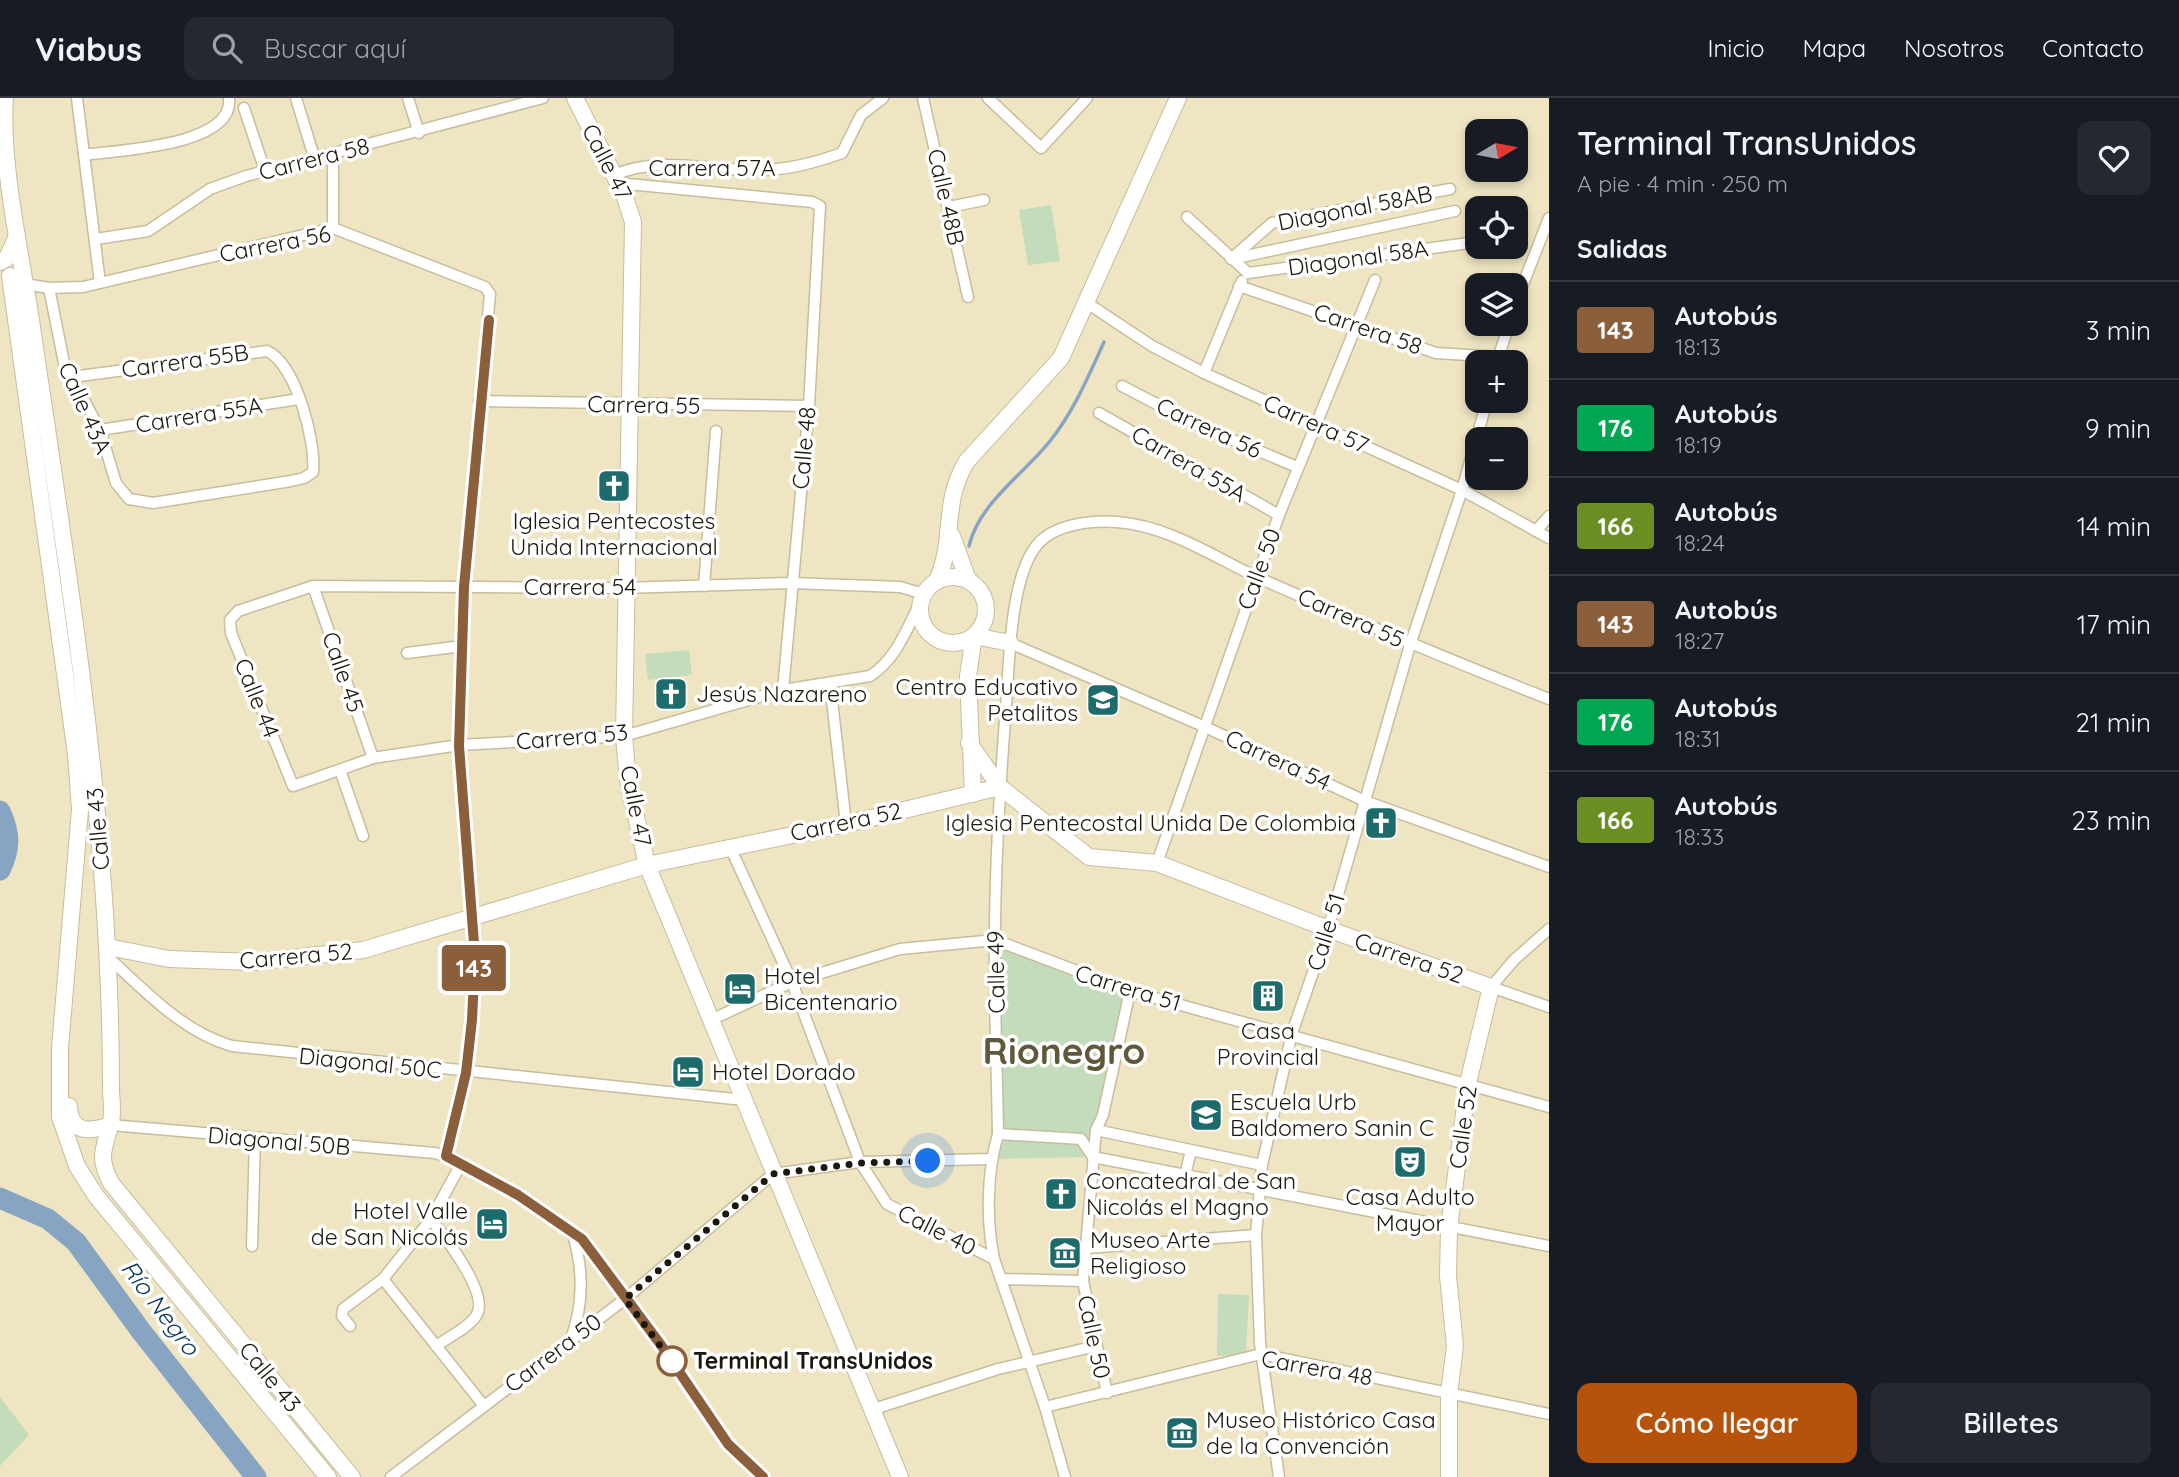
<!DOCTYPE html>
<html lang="es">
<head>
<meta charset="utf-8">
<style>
	:root { --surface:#171b24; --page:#242831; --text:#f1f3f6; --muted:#9ea1a6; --line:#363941; --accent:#b45309 }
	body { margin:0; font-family:Quicksand,sans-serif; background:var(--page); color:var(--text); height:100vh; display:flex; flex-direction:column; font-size:26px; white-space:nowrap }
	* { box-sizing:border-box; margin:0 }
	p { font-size:23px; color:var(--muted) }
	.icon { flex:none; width:38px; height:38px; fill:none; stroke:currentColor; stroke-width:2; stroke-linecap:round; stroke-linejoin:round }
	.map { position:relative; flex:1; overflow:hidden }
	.panel { display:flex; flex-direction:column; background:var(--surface); width:630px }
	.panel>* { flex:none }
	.badge { padding:0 14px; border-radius:5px; font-size:24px; line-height:46px }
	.needle { width:46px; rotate:80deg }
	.controls { position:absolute; left:1465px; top:21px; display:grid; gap:14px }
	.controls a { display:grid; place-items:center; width:63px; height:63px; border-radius:14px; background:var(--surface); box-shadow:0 4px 10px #0003; font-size:35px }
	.you { position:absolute; width:35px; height:35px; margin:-18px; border:5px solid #fff; border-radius:50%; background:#1a73e8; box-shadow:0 0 0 10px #1a73e833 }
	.map>.badge { position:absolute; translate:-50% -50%; box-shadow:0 0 0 4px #fff }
	h2 { padding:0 28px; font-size:26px; line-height:63px }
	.round { display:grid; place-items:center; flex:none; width:74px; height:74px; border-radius:14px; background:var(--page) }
	.overview { display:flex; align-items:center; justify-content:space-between; height:119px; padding:0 28px }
	h1 { font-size:33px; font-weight:600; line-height:52px }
	.cta { display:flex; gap:14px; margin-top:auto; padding:14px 28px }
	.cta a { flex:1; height:80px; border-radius:14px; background:var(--accent); color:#fff; font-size:28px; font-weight:600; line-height:80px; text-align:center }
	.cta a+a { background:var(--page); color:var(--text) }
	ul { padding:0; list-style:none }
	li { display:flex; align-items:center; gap:21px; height:98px; padding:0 28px; border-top:2px solid var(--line) }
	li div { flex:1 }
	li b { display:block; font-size:26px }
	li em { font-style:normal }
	li .badge { min-width:77px; font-weight:700; text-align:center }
	header { display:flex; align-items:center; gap:42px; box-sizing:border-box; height:98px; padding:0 35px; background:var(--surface); border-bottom:2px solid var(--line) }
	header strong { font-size:33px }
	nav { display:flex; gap:38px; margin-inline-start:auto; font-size:24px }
	.search { width:490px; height:63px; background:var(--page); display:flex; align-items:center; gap:18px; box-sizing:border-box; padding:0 24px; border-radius:14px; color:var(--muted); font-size:26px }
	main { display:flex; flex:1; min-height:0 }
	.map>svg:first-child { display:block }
	.green { fill:#c3dcbb }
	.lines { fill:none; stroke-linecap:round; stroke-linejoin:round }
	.stream { stroke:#88a4c3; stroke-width:3.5 }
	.river { stroke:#88a4c3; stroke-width:21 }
	.street-casing { stroke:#c7bd9c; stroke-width:13 }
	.secondary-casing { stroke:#c7bd9c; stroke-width:18 }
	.street { stroke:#fff; stroke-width:10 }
	.secondary { stroke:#fff; stroke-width:16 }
	.line-casing { stroke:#fff; stroke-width:16 }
	.line { stroke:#8b5e3c; stroke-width:10 }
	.walk { stroke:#1c180c; stroke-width:7; stroke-dasharray:0 12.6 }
	.stop-dot { fill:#fff; stroke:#8b5e3c; stroke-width:3.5 }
	.labels { text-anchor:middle; stroke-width:7; stroke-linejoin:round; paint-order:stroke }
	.street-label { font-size:23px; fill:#1c180c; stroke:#fff }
	.poi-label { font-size:23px; fill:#1c180c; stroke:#fff; text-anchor:start }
	.stop-label { font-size:23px; font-weight:bold; fill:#1c180c; stroke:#fff; text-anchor:start }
	.water-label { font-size:24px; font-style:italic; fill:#08355d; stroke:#fff }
	.town-label { font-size:37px; font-weight:bold; fill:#60583a; stroke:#fff }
</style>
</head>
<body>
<header>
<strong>Viabus</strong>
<div class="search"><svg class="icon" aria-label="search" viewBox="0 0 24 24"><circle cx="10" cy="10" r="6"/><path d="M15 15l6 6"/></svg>Buscar aquí</div>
<nav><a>Inicio</a><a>Mapa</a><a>Nosotros</a><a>Contacto</a></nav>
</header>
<main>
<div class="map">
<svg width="1549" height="1379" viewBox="0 0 1549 1379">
	<rect width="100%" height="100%" fill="#efe5c3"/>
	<g class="green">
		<polygon points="1051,107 1060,163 1028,167 1019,112"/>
		<polygon points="689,552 692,577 648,582 645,556"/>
		<polygon points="995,842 1130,893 1093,1059 991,1061"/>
		<polygon points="1218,1196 1249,1197 1246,1253 1238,1257 1217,1258"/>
		<polygon points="0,1299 29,1337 0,1368"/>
	</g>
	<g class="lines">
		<path class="stream" d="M 969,448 C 979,405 1024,376 1050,343 C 1073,315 1089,277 1104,244"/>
		<g class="river">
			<path d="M 0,713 C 10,735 11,750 0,772"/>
			<polyline points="0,1100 48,1121 76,1144 141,1233 256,1379"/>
		</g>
		<defs>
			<g id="street">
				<polyline points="77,0 100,185"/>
				<polyline points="296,0 314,59"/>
				<polyline points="408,0 419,35"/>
				<polyline points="923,0 968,199"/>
				<polyline points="988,0 1041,50 1087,0"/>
				<polyline points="244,10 265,73"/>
				<polyline points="333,55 333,130"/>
				<path d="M 84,57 C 118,52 235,48 229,0"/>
				<path d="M 614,77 C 661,57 709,73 758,72 C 788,72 814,65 842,55 L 861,17 L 883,0"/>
				<polyline points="618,85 812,104 820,108 809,308 783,592"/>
				<polyline points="949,109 984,102"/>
				<polyline points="1187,119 1248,175"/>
				<polyline points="96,141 148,133 210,91 246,78 543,0"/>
				<polyline points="1231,161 1272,125 1450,91"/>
				<polyline points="1232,161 1455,113"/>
				<polyline points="1248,175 1469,145"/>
				<polyline points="25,186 49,190 83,189 333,130 485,189 490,196 464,489 459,647 475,859 472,922 466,975 446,1058"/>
				<polyline points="1239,188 1436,255 1499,259"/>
				<path d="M 49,190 L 64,265 L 100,332 L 116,385 L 129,401 L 153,405 L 291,383 L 304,380 L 313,374 C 316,343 296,266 267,253 L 72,279"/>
				<polyline points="1516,204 1549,120"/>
				<polyline points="1087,205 1152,248 1204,275 1462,392 1549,440"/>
				<polyline points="1497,264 1509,226"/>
				<polyline points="1204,275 1242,183"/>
				<polyline points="1122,288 1195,326 1297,369"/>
				<polyline points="479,303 809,308"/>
				<polyline points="1099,315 1279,417"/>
				<polyline points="100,332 299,301"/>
				<polyline points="1536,433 1549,418"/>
				<polyline points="313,488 373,660"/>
				<polyline points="704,488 716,333"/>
				<path d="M 923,499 C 908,528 897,561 870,578 L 783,592 L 624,638 L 459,647 L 373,660 L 293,688 L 231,535 L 230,522 L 238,513 L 313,488 L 622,490 L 791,485 L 900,489 L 924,496"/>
				<polyline points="1010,545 1203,628 1365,703 1549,769"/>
				<polyline points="407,555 462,548"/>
				<polyline points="830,585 846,726"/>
				<polyline points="340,672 363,738"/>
				<polyline points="730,749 792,884 860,1064 887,1106 994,1161"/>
				<polyline points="1157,765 1279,417 1375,182"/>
				<polyline points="1549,831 1514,862 1491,889 1549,909"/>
				<path d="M 109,860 C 146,894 183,934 232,948 L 744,1002"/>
				<polyline points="713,921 792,884 900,851 995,842 1130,893 1549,1009"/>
				<polyline points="111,1027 435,1055 455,1061 518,1097 582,1141 661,1247 728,1346 763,1379"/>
				<polyline points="1096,1032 1262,1067"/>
				<polyline points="998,1036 1081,1041 1093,1059 1549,1148"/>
				<polyline points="1185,1077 1191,1053"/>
				<path d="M 431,1121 C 444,1138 491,1197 476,1218 C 468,1230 447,1240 436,1248"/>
				<polyline points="252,1148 255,1041"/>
				<polyline points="1086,1150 1256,1137"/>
				<polyline points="383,1181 484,1308"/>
				<polyline points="1001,1181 1083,1183"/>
				<polyline points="350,1228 342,1218 343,1211 383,1181 431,1121 461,1066"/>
				<path d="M 571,1241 C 584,1205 584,1171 572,1134"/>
				<polyline points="1107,1295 1083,1183 1096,1032 1103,1017 1130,893"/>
				<polyline points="1045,1309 1261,1256 1549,1316"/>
				<polyline points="871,1312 998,1271 1096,1248"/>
				<polyline points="391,1379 625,1201 773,1076 860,1064 991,1061"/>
				<path d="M 1065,1379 L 1045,1309 L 994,1161 C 986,1122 987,1074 998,1036 C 997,971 994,905 995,840 C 995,763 1000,686 1006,609 C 1009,567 1010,479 1037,447 C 1054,426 1092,422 1117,424 C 1170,428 1215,460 1261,481 C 1357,523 1452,563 1549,601"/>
				<polyline points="1279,1379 1260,1245 1256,1137 1262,1067 1292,935 1328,831 1410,547 1462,392 1487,303"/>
			</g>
			<g id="secondary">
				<path d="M 5,0 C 0,66 22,161 32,229 C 59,414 89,600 103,786 C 108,854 111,922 111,990 C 111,1001 114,1017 110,1028 C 103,1054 98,1059 111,1085 L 352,1379"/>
				<polyline points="575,0 625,99 633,124 624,638 628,683 647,767 900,1379"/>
				<polyline points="0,164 7,160 17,138"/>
				<polyline points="10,178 76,656 80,712 60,950 60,1019 77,1068 96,1098 328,1379"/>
				<polyline points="952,438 968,482"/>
				<circle cx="953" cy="512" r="33"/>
				<path d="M 937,483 C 956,440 941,405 967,363 L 1061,260 L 1178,0"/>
				<polyline points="969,645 1000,689 1089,759 1157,765 1336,834 1491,889 1468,985 1449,1130 1448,1178 1455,1248 1449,1296 1449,1379"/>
				<polyline points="973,696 968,578 974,538 1010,545"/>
				<polyline points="108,849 169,861 254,864 363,852 647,767 846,726 1000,689"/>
				<path d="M 69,1008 C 70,1036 90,1034 111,1027"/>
			</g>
		</defs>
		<use href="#street" class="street-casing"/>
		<use href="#secondary" class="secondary-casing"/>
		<use href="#street" class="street"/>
		<use href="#secondary" class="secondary"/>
	</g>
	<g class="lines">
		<defs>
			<polyline id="line" points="489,222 464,489 459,648 475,859 472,922 466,975 446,1058 518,1097 582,1141 661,1247 728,1346 763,1379"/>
		</defs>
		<use href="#line" class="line-casing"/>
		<use href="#line" class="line"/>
		<polyline class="walk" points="672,1263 677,1270 625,1201 773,1076 860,1065 928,1063"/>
	</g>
	<defs>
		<symbol id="church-square" viewBox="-11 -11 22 22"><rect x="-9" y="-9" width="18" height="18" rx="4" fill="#1e6b6b" stroke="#fff"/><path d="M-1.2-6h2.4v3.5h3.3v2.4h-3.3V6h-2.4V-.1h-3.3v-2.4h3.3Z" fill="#fff"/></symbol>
		<symbol id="school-square" viewBox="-11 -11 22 22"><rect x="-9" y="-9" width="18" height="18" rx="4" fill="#1e6b6b" stroke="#fff"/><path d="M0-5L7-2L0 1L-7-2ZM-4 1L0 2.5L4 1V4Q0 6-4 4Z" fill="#fff"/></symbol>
		<symbol id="hotel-square" viewBox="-11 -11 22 22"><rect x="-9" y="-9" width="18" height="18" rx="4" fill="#1e6b6b" stroke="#fff"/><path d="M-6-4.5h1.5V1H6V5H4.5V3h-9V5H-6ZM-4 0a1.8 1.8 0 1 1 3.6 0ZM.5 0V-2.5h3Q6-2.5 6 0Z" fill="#fff"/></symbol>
		<symbol id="building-square" viewBox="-11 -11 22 22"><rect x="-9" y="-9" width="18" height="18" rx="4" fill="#1e6b6b" stroke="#fff"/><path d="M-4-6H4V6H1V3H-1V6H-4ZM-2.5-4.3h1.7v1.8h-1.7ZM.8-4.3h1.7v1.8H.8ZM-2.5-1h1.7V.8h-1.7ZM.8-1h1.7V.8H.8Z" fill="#fff"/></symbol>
		<symbol id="theatre-square" viewBox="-11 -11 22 22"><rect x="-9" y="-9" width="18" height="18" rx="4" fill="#1e6b6b" stroke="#fff"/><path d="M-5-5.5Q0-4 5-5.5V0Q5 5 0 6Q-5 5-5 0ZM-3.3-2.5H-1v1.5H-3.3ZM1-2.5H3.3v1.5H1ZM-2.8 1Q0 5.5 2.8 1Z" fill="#fff"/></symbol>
		<symbol id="museum-square" viewBox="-11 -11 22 22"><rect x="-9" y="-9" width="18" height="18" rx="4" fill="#1e6b6b" stroke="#fff"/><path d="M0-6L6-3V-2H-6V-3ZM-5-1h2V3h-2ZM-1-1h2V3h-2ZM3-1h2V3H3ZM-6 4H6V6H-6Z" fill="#fff"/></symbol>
	</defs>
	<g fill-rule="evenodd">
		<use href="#church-square" x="595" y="369" width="38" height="38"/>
		<use href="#church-square" x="652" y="577" width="38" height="38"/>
		<use href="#school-square" x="1084" y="583" width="38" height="38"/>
		<use href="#church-square" x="1362" y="706" width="38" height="38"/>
		<use href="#hotel-square" x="721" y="872" width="38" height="38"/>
		<use href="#building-square" x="1249" y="879" width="38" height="38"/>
		<use href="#hotel-square" x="669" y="955" width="38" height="38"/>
		<use href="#school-square" x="1187" y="998" width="38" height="38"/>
		<use href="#theatre-square" x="1391" y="1045" width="38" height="38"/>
		<use href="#church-square" x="1042" y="1077" width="38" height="38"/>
		<use href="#hotel-square" x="473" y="1107" width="38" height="38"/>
		<use href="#museum-square" x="1046" y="1136" width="38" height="38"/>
		<use href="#museum-square" x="1163" y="1316" width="38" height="38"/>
	</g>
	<circle class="stop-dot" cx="672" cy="1263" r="14"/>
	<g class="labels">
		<g class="street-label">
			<text transform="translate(314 61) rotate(-14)" y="8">Carrera 58</text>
			<text transform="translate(607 64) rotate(63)" y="8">Calle 47</text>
			<text x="712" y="78">Carrera 57A</text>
			<text transform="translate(946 99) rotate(77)" y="8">Calle 48B</text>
			<text transform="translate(1355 110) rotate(-11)" y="8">Diagonal 58AB</text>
			<text transform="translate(275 146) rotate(-11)" y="8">Carrera 56</text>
			<text transform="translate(1358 160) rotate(-8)" y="8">Diagonal 58A</text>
			<text transform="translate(1368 231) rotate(19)" y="8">Carrera 58</text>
			<text transform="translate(185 263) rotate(-8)" y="8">Carrera 55B</text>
			<text transform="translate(644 307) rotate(1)" y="8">Carrera 55</text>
			<text transform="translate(85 310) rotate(66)" y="8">Calle 43A</text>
			<text transform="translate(199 317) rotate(-9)" y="8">Carrera 55A</text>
			<text transform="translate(1316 326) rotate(24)" y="8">Carrera 57</text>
			<text transform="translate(1209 330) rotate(25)" y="8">Carrera 56</text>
			<text transform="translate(804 350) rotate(-85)" y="8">Calle 48</text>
			<text transform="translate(1189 366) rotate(30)" y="8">Carrera 55A</text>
			<text transform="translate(1259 471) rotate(-70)" y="8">Calle 50</text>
			<text x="580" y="497">Carrera 54</text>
			<text transform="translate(1351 520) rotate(24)" y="8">Carrera 55</text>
			<text transform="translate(343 574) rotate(71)" y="8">Calle 45</text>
			<text transform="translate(257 600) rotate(68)" y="8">Calle 44</text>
			<text transform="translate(572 639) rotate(-5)" y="8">Carrera 53</text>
			<text transform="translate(1278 662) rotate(25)" y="8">Carrera 54</text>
			<text transform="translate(636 708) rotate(79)" y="8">Calle 47</text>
			<text transform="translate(846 724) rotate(-12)" y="8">Carrera 52</text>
			<text transform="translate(98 731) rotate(-95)" y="8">Calle 43</text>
			<text transform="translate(1326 834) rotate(-73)" y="8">Calle 51</text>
			<text transform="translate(296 858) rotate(-5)" y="8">Carrera 52</text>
			<text transform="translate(1409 860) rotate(19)" y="8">Carrera 52</text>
			<text transform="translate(996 874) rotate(-91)" y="8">Calle 49</text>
			<text transform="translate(1128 890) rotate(17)" y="8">Carrera 51</text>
			<text transform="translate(370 965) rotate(6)" y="8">Diagonal 50C</text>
			<text transform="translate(1463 1029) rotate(-82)" y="8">Calle 52</text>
			<text transform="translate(279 1043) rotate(5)" y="8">Diagonal 50B</text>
			<text transform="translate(937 1132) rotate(27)" y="8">Calle 40</text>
			<text transform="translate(1094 1239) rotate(78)" y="8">Calle 50</text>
			<text transform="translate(553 1255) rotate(-37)" y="8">Carrera 50</text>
			<text transform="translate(1317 1270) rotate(10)" y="8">Carrera 48</text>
			<text transform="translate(270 1279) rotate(51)" y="8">Calle 43</text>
		</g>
		<g class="poi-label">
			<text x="614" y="431" text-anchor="middle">Iglesia Pentecostes<tspan x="614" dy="26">Unida Internacional</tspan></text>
			<text x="1078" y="597" text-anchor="end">Centro Educativo<tspan x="1078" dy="26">Petalitos</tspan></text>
			<text x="696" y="604">Jesús Nazareno</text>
			<text x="1356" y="733" text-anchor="end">Iglesia Pentecostal Unida De Colombia</text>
			<text x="764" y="886">Hotel<tspan x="764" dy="26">Bicentenario</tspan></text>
			<text x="1268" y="941" text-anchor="middle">Casa<tspan x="1268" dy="26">Provincial</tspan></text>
			<text x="712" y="982">Hotel Dorado</text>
			<text x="1230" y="1012">Escuela Urb<tspan x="1230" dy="26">Baldomero Sanin C</tspan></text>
			<text x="1086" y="1091">Concatedral de San<tspan x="1086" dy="26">Nicolás el Magno</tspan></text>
			<text x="1410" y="1107" text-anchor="middle">Casa Adulto<tspan x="1410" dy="26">Mayor</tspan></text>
			<text x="468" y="1121" text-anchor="end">Hotel Valle<tspan x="468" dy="26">de San Nicolás</tspan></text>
			<text x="1090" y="1150">Museo Arte<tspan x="1090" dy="26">Religioso</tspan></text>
			<text x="1206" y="1330">Museo Histórico Casa<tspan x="1206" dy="26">de la Convención</tspan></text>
		</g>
		<g class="stop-label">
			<text x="693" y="1271">Terminal TransUnidos</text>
		</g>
		<g class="water-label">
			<text transform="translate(160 1210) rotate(53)" y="8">Río Negro</text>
		</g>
		<g class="town-label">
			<text x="1064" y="966">Rionegro</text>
		</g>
	</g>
</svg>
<div class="controls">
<a><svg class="needle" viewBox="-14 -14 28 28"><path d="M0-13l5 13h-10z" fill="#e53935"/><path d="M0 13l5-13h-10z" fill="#9ea1a6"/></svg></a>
<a><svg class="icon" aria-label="locate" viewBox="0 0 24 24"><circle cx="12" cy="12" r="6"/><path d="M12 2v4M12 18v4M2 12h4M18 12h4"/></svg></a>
<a><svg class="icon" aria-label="layers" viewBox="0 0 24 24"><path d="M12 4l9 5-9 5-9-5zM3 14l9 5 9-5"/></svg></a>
<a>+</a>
<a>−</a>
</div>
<div class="you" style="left:928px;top:1063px"></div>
<b class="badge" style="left:474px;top:870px;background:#8b5e3c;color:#fff">143</b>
</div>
<section class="panel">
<div class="overview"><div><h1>Terminal TransUnidos</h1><p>A pie · 4 min · 250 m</p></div><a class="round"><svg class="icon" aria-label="heart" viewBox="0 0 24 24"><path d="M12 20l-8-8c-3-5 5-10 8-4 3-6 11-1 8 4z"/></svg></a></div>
<h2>Salidas</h2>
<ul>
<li><span class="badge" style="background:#8b5e3c;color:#fff">143</span><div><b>Autobús</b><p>18:13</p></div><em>3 min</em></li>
<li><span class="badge" style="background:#00a651;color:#fff">176</span><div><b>Autobús</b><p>18:19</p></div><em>9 min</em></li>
<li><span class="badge" style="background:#6b8e23;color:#fff">166</span><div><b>Autobús</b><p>18:24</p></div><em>14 min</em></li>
<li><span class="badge" style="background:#8b5e3c;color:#fff">143</span><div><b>Autobús</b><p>18:27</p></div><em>17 min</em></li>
<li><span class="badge" style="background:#00a651;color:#fff">176</span><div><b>Autobús</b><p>18:31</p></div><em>21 min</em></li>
<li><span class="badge" style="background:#6b8e23;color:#fff">166</span><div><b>Autobús</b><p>18:33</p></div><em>23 min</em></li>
</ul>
<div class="cta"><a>Cómo llegar</a><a>Billetes</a></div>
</section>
</main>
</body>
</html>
